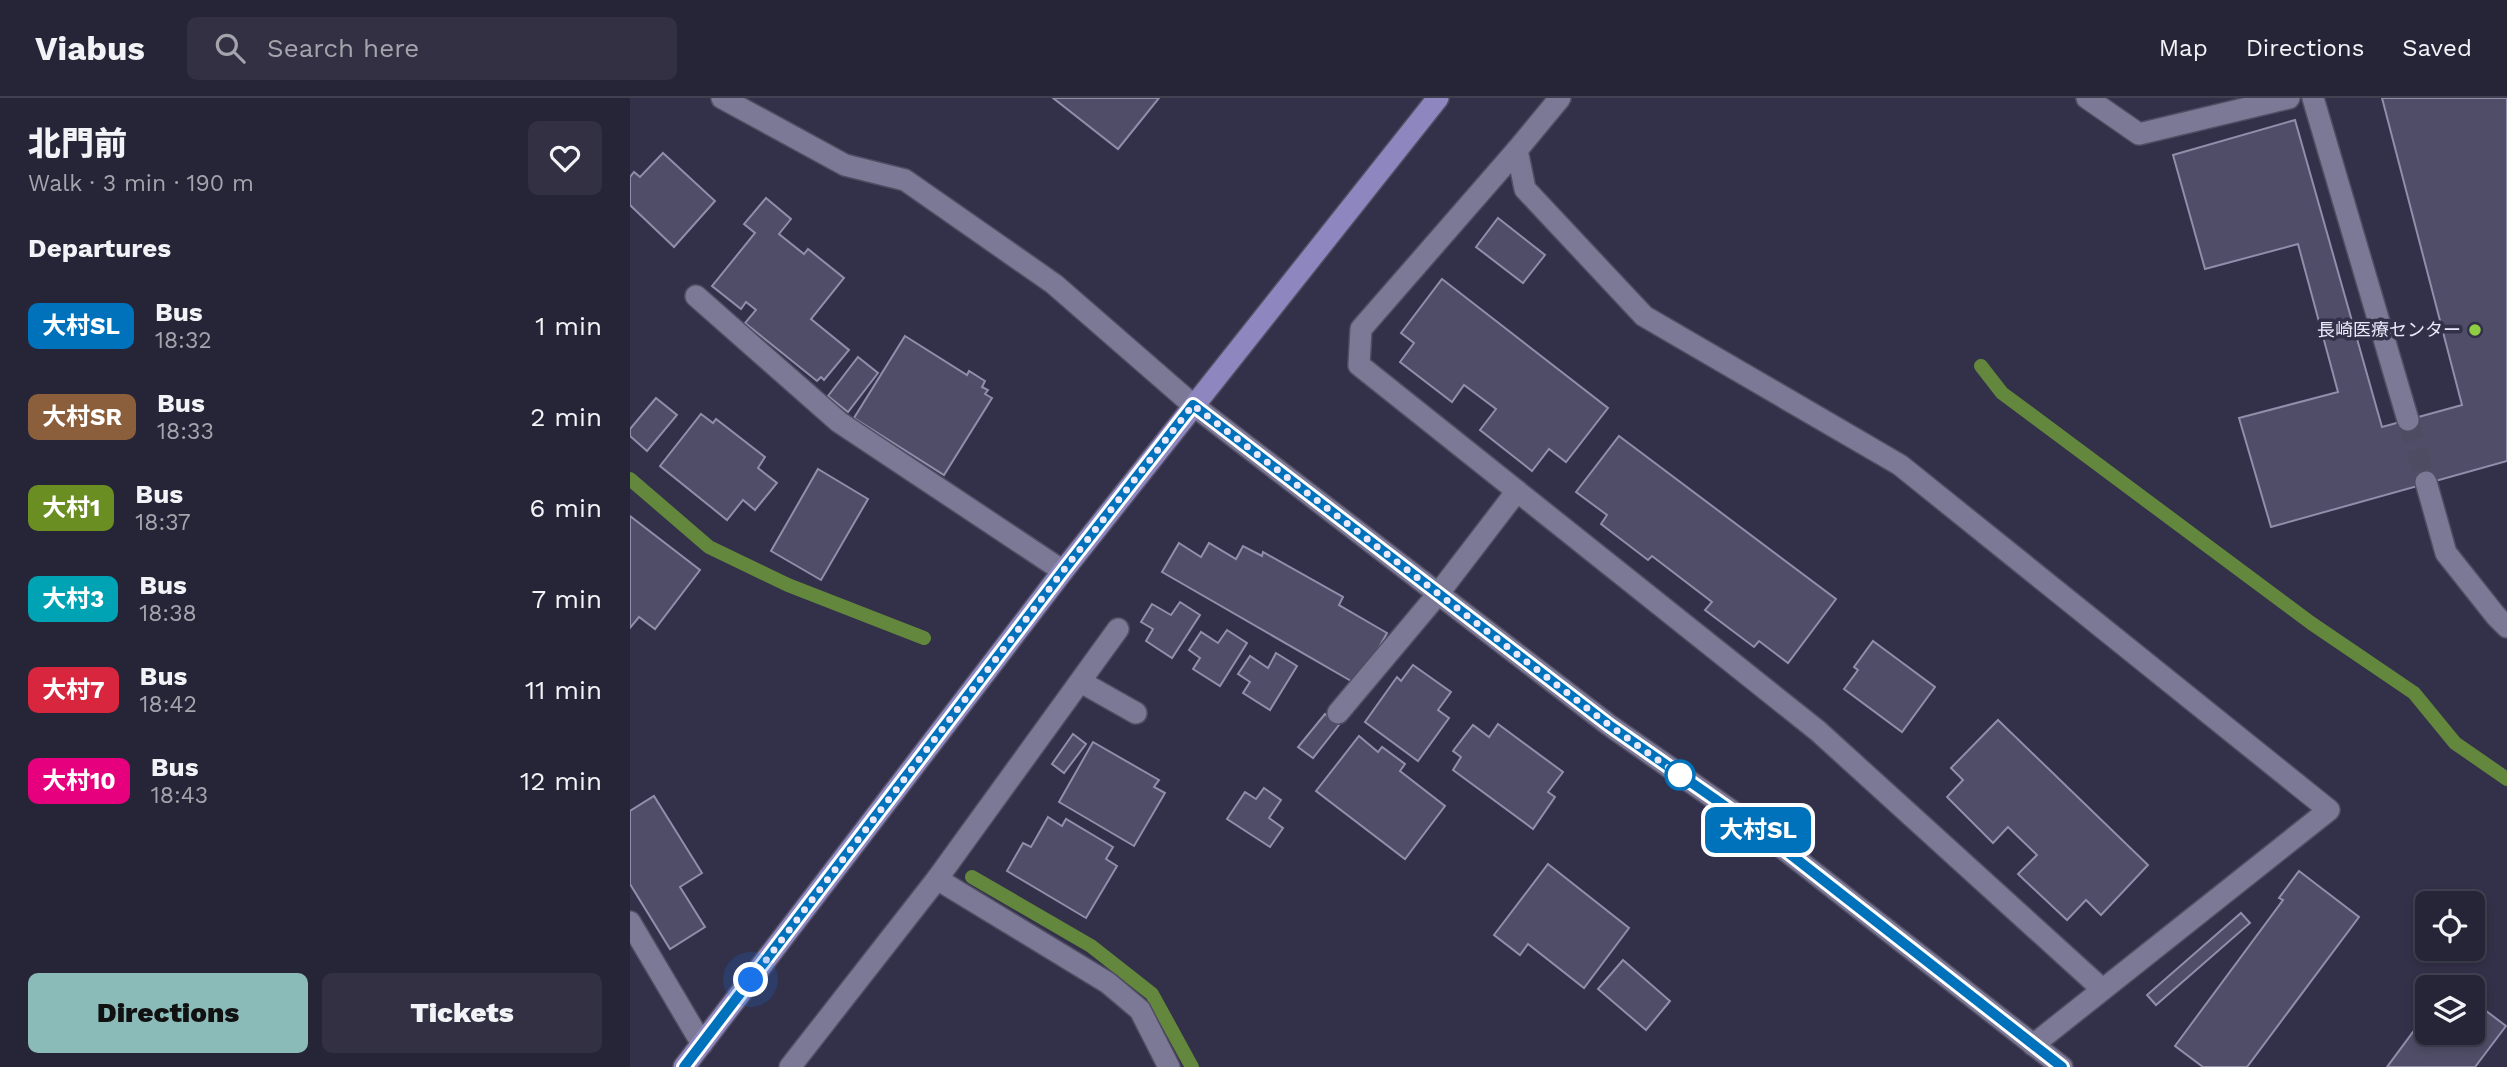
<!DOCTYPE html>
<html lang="en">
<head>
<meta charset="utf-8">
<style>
	:root { --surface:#262437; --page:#323042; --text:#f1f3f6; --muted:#a4a4ad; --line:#424152; --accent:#8bbbb9 }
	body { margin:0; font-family:"Work Sans","Noto Sans JP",sans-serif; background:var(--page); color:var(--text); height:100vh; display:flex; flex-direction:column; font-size:26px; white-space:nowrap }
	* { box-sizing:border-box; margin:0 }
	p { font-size:23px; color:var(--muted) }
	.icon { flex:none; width:38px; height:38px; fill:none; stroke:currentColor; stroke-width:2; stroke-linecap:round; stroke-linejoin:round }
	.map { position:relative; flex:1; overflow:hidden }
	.sheet { display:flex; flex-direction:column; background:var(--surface); width:630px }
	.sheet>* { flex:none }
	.badge { padding:0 14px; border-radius:10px; font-size:24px; line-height:46px }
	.controls { position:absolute; left:1785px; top:793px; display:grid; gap:14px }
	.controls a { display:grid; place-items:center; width:70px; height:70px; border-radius:10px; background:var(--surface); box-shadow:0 4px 10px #0003,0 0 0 2px var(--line); font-size:35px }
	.you { position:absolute; width:35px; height:35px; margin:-18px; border:5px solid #fff; border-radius:50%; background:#1a73e8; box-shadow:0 0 0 10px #1a73e833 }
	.map>.badge { position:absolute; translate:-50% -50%; box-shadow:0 0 0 4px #fff }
	h2 { padding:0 28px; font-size:26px; line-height:63px }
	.round { display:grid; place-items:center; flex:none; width:74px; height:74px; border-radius:10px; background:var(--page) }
	.summary { display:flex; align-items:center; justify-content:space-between; height:119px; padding:0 28px }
	h1 { font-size:33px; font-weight:800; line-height:52px }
	.button { display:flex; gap:14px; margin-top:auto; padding:14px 28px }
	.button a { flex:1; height:80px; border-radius:10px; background:var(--accent); color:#111; font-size:28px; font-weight:800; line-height:80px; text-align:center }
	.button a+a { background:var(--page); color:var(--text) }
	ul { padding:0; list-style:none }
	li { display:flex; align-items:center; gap:21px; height:91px; padding:0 28px }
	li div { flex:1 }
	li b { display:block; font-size:26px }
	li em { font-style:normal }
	li .badge { min-width:77px; font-weight:700; text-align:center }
	header { display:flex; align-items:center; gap:42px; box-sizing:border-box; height:98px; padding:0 35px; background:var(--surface); border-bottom:2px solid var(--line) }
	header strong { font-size:33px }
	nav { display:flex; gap:38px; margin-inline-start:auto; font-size:24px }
	.search { width:490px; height:63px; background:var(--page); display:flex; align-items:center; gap:18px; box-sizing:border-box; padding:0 24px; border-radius:10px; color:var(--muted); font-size:26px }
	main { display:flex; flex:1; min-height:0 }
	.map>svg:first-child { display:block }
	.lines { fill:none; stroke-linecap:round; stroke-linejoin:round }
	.stream { stroke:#63873c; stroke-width:14 }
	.building { fill:#504d68; stroke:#918eac; stroke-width:2 }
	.minor-tunnel { stroke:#4e4c63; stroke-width:21; stroke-dasharray:21 10; stroke-linecap:butt }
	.minor-casing { stroke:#514d63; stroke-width:24 }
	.major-casing { stroke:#514d63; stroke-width:24 }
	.minor { stroke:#7c7996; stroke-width:21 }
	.major { stroke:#8e86be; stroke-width:21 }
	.line-casing { stroke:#fff; stroke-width:16 }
	.line { stroke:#0072bc; stroke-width:10 }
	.walk { stroke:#eae8f9; stroke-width:7; stroke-dasharray:0 12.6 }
	.poi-dot { fill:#8fcd42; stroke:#333049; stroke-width:2.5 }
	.stop-dot { fill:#fff; stroke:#0072bc; stroke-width:3.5 }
	.labels { text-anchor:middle; stroke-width:7; stroke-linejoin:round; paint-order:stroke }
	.poi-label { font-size:18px; fill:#eae8f9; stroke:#333049; text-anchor:end }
</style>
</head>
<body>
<header>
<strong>Viabus</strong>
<div class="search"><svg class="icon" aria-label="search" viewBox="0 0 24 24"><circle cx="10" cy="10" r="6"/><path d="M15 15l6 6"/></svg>Search here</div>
<nav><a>Map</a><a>Directions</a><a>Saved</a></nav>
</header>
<main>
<section class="sheet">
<div class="summary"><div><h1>北門前</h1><p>Walk · 3 min · 190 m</p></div><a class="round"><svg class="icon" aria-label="heart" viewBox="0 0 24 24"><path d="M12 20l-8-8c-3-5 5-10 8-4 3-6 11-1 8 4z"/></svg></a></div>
<h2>Departures</h2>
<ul>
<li><span class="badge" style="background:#0072bc;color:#fff">大村SL</span><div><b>Bus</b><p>18:32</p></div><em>1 min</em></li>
<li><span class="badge" style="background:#8b5e3c;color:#fff">大村SR</span><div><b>Bus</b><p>18:33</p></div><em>2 min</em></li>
<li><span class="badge" style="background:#6b8e23;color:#fff">大村1</span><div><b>Bus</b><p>18:37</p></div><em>6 min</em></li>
<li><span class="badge" style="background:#00a3b4;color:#fff">大村3</span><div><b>Bus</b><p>18:38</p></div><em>7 min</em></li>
<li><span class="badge" style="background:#d7263d;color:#fff">大村7</span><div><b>Bus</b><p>18:42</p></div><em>11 min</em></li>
<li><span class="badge" style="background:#e6007e;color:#fff">大村10</span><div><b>Bus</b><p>18:43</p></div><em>12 min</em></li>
</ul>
<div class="button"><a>Directions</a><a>Tickets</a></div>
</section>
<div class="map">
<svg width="1877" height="969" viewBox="0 0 1877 969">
	<rect width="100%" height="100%" fill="#333049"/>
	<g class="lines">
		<g class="stream">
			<polyline points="1351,268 1372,295 1681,525 1784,595 1825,645 1877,681"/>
			<polyline points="0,381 79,449 158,487 294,540"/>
			<polyline points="342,779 461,848 522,896 562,969"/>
		</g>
	</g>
	<g class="building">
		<polygon points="423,0 529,0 488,51"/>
		<polygon points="1752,0 1877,0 1877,363 1641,429 1609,320 1708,294 1668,146 1575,171 1543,57 1665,22 1752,329 1832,307"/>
		<polygon points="33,55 85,103 44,149 0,107 0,79 4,74 10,79"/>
		<polygon points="136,100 161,121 149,136 174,156 178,151 214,180 181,221 219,252 194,282 191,279 187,283 115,225 126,212 116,204 111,211 82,188 125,135 114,126"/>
		<polygon points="868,120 915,157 893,185 846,149"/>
		<polygon points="812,181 978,310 936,364 919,351 902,373 850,332 866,311 834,287 822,304 770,264 784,245 771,235"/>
		<polygon points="275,238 337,277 339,273 355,283 352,289 358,292 355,296 362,300 314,377 224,320"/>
		<polygon points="228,259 248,275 218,314 198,298"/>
		<polygon points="26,300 47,317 17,353 0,338 0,331"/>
		<polygon points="71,316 83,325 86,321 135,359 128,370 147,385 125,412 113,402 97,422 30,368"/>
		<polygon points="989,338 1206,501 1158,565 1129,543 1124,549 1075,512 1082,504 1022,458 1018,462 971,426 977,417 946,394"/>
		<polygon points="188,371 238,401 191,482 141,453"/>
		<polygon points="0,418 70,472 25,531 9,519 0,530"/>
		<polygon points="549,445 571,459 579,445 606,461 613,448 632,458 633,454 713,499 709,507 757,535 728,587 532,474"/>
		<polygon points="550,504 570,517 542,560 516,543 523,531 511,524 522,506 541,517"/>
		<polygon points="597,532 617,545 590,588 563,571 570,560 559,552 571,534 588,545"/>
		<polygon points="1243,543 1305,589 1272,634 1214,591 1228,572 1224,569"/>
		<polygon points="646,555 667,568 640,612 613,595 620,584 608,576 620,558 638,570"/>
		<polygon points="783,567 821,594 808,612 819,620 788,663 735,624 767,579 771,583"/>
		<polygon points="695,616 709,627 683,660 668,649"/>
		<polygon points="1368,622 1518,767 1471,817 1456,802 1437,822 1388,776 1407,757 1378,729 1363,745 1317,699 1333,682 1321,670"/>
		<polygon points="868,626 933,674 918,694 925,699 903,731 823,672 831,659 823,653 843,627 859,639"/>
		<polygon points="443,636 456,646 434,675 422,666"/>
		<polygon points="729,638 748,654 752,649 775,666 770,673 815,708 775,761 686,693"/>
		<polygon points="463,644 529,682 524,689 535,695 504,748 429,704"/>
		<polygon points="634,690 651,702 639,720 653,730 640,749 597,721 615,694 626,701"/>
		<polygon points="24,698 72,775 50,789 75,829 40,851 0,786 0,713"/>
		<polygon points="418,719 432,728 436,721 483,749 476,761 487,768 456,820 377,773 393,745 401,749"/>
		<polygon points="918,766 999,830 954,890 898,846 890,857 864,837"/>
		<polygon points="1669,773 1729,819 1617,969 1573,969 1545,948 1653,802 1649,800"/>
		<polygon points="1611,815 1620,825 1526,907 1517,897"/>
		<polygon points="993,862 1040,903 1016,932 968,891"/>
		<polygon points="1843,903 1876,928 1845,969 1757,969 1797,915 1797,934 1843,934"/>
	</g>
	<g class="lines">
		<polyline class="minor-tunnel" points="1778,322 1796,384"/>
		<defs>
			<g id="minor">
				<polyline points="92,0 215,67 275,82 424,186 563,307 979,627 1132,734 1432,969"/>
				<polyline points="930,0 887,52 895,91 1014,218 1270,367 1699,712 1403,947"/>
				<polyline points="1457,0 1509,36 1659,0"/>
				<polyline points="1683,0 1778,322"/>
				<polyline points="887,52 731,231 729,267 1188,633 1472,891"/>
				<polyline points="66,198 209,324 433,473"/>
				<polyline points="1796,384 1816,455 1866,518 1877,529"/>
				<polyline points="451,584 506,615"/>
				<polyline points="708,615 808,496 887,393"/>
				<polyline points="307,781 478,885 510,912 539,969"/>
				<polyline points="0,824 72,946"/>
				<polyline points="160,969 307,781 488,531"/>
			</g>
			<polyline id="major" points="54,969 433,473 808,0"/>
		</defs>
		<use href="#minor" class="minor-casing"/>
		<use href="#major" class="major-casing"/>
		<use href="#minor" class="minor"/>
		<use href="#major" class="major"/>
	</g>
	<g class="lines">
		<defs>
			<polyline id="line" points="54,969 433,473 563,307 979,627 1132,734 1432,969"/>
		</defs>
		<use href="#line" class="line-casing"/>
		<use href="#line" class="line"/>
		<polyline class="walk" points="121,882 433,473 563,307 979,627 1053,680 1050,677"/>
	</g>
	<circle class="poi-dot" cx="1845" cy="232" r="7"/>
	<circle class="stop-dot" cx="1050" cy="677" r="14"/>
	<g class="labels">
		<g class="poi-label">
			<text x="1831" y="238">長崎医療センター</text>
		</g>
	</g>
</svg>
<div class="controls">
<a><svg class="icon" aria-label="locate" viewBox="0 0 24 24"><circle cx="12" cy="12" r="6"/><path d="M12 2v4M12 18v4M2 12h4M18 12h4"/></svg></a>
<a><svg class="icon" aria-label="layers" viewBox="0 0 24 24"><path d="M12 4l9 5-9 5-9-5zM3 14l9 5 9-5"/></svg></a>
</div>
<div class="you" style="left:121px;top:882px"></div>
<b class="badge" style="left:1128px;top:732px;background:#0072bc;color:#fff">大村SL</b>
</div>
</main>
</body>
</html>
